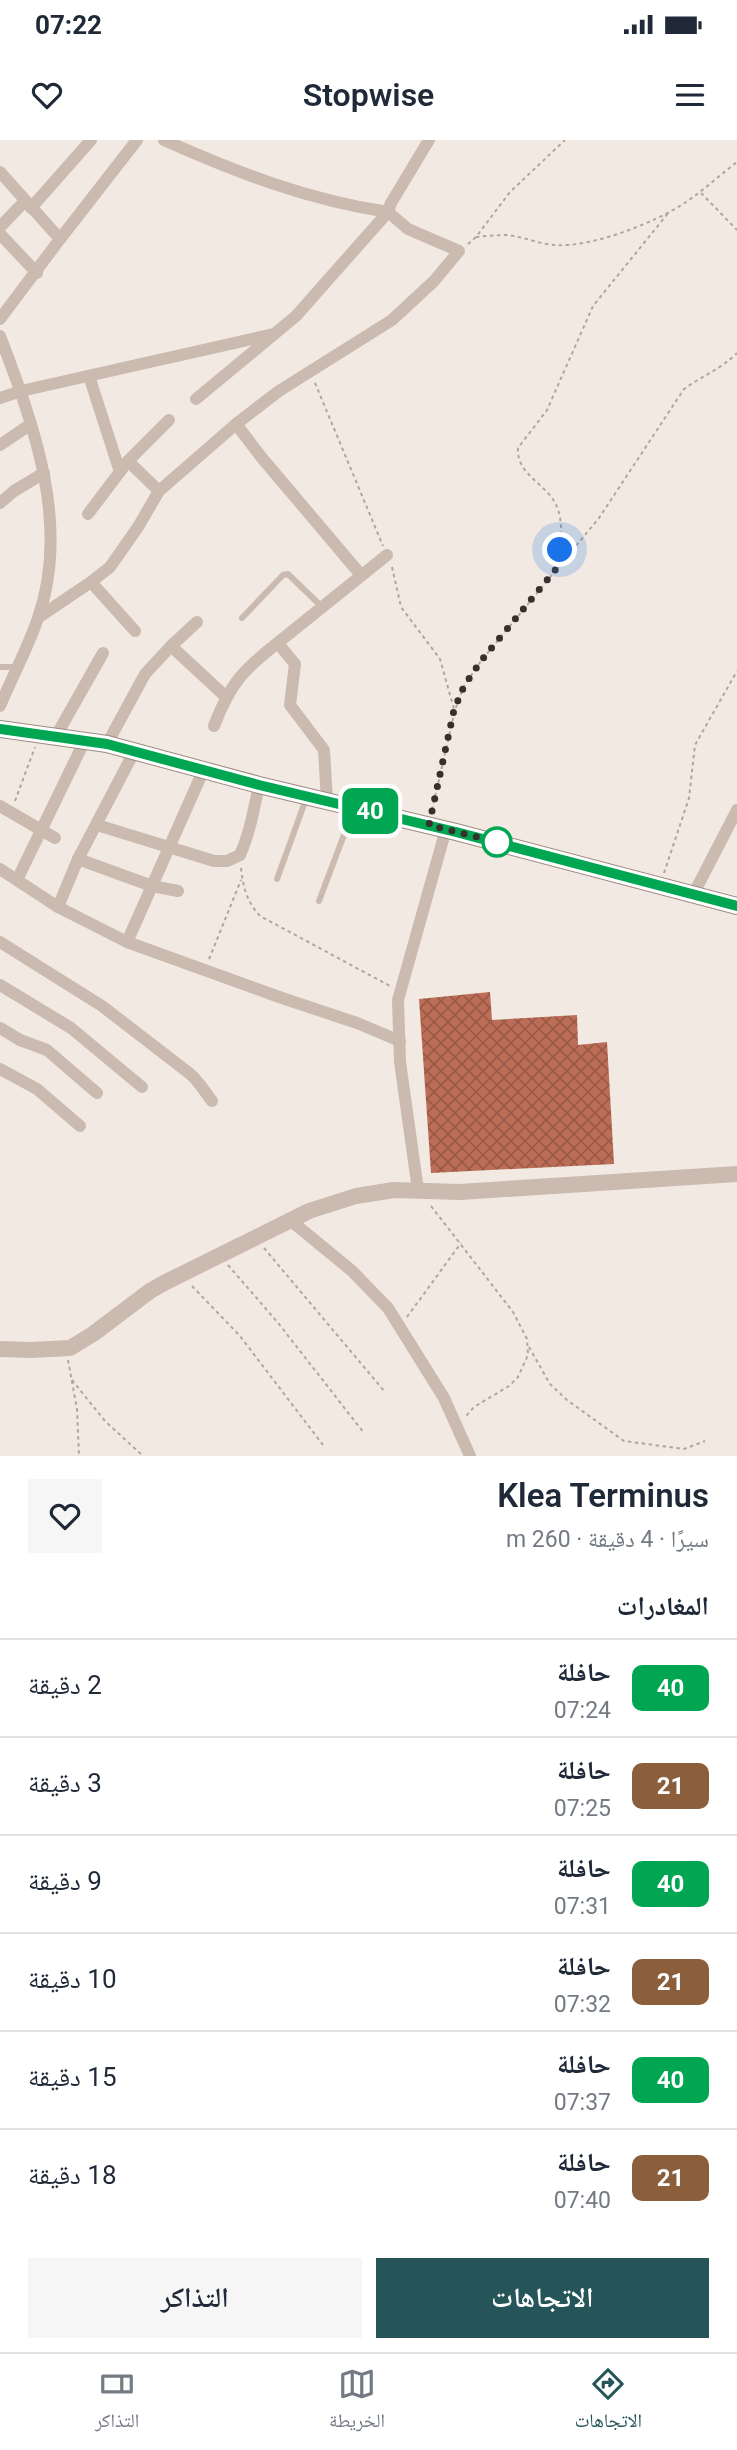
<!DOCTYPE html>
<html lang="ar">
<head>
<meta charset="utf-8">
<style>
	:root { --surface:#fff; --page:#f6f6f7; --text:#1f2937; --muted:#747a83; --line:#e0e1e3; --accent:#255558 }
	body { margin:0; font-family:Roboto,"Noto Naskh Arabic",sans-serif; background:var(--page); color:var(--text); direction:rtl; height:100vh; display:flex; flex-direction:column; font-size:26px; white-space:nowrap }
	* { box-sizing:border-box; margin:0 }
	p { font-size:23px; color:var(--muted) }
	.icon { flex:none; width:38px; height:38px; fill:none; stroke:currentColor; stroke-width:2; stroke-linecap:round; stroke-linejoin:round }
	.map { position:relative; height:1316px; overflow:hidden; direction:ltr }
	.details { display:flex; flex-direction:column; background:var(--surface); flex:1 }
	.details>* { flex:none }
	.badge { padding:0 14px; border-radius:10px; font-size:24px; line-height:46px }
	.you { position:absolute; width:35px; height:35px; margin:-18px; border:5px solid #fff; border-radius:50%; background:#1a73e8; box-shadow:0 0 0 10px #1a73e833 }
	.map>.badge { position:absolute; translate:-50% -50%; box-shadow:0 0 0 4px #fff }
	h2 { padding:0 28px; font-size:26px; line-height:63px }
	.round { display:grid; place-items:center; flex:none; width:74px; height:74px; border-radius:0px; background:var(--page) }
	.head { display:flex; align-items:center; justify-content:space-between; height:119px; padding:0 28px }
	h1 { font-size:33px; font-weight:600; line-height:52px }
	.primary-button { display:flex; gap:14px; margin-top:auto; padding:14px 28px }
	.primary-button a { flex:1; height:80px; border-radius:0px; background:var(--accent); color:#fff; font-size:28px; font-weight:600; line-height:80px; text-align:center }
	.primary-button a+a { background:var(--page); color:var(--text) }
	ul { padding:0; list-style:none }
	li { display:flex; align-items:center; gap:21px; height:98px; padding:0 28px; border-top:2px solid var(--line) }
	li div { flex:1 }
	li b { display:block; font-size:26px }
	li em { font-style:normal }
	li .badge { min-width:77px; font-weight:700; text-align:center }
	.status { display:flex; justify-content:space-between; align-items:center; height:49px; padding:0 35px; background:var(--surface); direction:ltr }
	.status svg { height:19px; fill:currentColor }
	header { display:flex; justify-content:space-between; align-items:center; height:91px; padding:0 28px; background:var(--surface); font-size:32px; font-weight:600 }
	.tab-bar { display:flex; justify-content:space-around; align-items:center; height:98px; border-top:2px solid var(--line); background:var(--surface); font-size:19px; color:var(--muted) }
	.tab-bar a { display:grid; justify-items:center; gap:4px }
	.tab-bar .active { color:var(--accent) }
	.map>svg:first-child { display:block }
	.building { fill:url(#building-cross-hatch) }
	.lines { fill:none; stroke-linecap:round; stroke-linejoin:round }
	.path { stroke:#b5a599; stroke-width:2; stroke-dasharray:3.5 3.5; stroke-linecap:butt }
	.service { stroke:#cabaaf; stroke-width:6 }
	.minor { stroke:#cabaaf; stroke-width:12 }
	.tertiary { stroke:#cabaaf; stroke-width:16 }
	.secondary { stroke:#9d8a80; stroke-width:18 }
	.line-casing { stroke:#fff; stroke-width:16 }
	.line { stroke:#00a651; stroke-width:10 }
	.walk { stroke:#39302c; stroke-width:7; stroke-dasharray:0 12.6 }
	.stop-dot { fill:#fff; stroke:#00a651; stroke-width:3.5 }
</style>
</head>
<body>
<div class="status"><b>07:22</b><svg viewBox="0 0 49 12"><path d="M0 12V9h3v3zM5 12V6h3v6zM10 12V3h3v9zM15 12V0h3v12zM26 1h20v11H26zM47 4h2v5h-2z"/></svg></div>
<header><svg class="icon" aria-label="menu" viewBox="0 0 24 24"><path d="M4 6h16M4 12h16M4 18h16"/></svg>Stopwise<svg class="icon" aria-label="heart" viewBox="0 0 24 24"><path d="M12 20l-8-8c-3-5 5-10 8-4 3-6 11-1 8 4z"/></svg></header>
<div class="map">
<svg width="737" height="1316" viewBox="0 0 737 1316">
	<defs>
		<pattern id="building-cross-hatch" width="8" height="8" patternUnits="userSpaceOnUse" patternTransform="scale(1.75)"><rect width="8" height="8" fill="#bc6d56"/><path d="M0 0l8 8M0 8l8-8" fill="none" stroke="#9a5a47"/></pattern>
	</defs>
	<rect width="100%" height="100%" fill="#f2eae2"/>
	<polygon class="building" points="490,852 492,880 577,875 578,905 607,902 614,1024 431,1033 419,859"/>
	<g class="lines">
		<g class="path">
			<polyline points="701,53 737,90"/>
			<path d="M 476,97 C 486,96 497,95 508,95 C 524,97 539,104 555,105 C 591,108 657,82 686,62 C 704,50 720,35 737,22"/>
			<polyline points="468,104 476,97 510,52 565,0"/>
			<polyline points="315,243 383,406"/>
			<path d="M 560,423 C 560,406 564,383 557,367 C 548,344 516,335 518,308 L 547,270 L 593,166 L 669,72"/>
			<polyline points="392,427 401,467 440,519 454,569"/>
			<polyline points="15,661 35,607"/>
			<path d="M 432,670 L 455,570 L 464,546 L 481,521 L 599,378 L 684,249 C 702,236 721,229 737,213"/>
			<path d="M 241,728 C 243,747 247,762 260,776 L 390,846"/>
			<polyline points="664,733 689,658 695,605 737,531"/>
			<polyline points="209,819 241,740"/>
			<polyline points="431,1066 513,1172 527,1199 528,1215 518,1237 509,1246 474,1267 466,1276"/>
			<polyline points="264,1108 385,1252"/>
			<polyline points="228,1125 279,1184 364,1293"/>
			<polyline points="192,1146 240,1196 323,1305"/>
			<polyline points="407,1177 461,1103"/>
			<polyline points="529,1207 550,1244 567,1260 624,1301 684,1309 705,1301"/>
			<polyline points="68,1220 77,1269 79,1316"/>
			<polyline points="72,1240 105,1281 143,1316"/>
		</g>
		<g class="service">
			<polyline points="242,478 283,435 288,434 321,466"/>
			<polyline points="0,527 16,527"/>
			<polyline points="277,739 306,659"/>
			<polyline points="319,761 353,671"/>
		</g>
		<g class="minor">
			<path d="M 164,0 C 238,33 308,60 388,72"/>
			<polyline points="0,32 60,99 0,179"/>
			<polyline points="31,68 91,0"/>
			<polyline points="0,87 25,61"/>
			<polyline points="0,94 37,133"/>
			<polyline points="60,99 137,0"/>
			<path d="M 0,196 C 33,283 71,384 38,478 C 28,508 12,537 0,566"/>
			<polyline points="89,236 120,332"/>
			<polyline points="0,258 21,251 274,194"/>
			<polyline points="196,259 296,176 388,72"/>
			<polyline points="236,284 262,318 361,435"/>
			<polyline points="0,305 31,284"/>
			<polyline points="128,321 159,351"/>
			<polyline points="0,363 14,351 44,333"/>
			<polyline points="88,374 128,321 169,280"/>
			<polyline points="91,442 135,491"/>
			<polyline points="39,477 91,442 110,427 138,387 159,351 236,284 279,251 392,180 434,141 459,111 408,89 388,72 391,63 429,0"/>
			<polyline points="171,506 225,556"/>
			<path d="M 214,586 C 231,542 243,530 280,501"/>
			<polyline points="56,596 103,513"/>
			<polyline points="107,604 145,534 171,506 197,482"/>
			<polyline points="327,661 324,610 290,565 295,524 281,507 280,501 387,415"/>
			<polyline points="0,666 55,698"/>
			<path d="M 97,685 L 214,721 L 227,721 L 240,715 C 250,692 254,669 259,645"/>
			<polyline points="78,719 152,746 178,751"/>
			<polyline points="0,729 58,767 127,802 282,858 357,883 400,901"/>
			<polyline points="17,740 85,600"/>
			<polyline points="694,753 737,670"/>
			<polyline points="58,767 78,719 134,612"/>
			<path d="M 0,802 L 102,866 L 189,933 C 199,941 204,951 212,961"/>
			<polyline points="127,802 204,629"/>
			<polyline points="0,845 71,888 142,947"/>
			<polyline points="0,888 20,900 47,910 97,953"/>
			<polyline points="0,929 37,949 80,986"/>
			<polyline points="418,1050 400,922 398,860 446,689"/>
			<polyline points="290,1080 352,1131 388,1168 444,1258 470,1316"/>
		</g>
		<polyline class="tertiary" points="0,1209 31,1210 70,1208 93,1194 150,1151 164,1143 309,1071 356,1056 394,1050 460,1052 737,1034"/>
		<polyline class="secondary" points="0,589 107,604 259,645 456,692 737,766"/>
	</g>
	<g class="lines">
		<defs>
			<polyline id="line" points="0,589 107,604 259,645 456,692 737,766"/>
		</defs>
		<use href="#line" class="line-casing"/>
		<use href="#line" class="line"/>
		<polyline class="walk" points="497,702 505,704 429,685 454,570 464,546 481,521 560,424 560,410"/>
	</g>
	<circle class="stop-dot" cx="497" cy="702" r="14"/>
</svg>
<div class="you" style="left:560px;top:410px"></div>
<b class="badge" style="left:370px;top:671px;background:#00a651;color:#fff">40</b>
</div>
<section class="details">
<div class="head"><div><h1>Klea Terminus</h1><p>سيرًا · 4 دقيقة · 260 m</p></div><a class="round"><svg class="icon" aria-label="heart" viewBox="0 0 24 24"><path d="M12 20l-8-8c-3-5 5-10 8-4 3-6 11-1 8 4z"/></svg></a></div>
<h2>المغادرات</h2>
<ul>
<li><span class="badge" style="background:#00a651;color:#fff">40</span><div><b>حافلة</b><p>07:24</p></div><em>2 دقيقة</em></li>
<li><span class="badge" style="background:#8b5e3c;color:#fff">21</span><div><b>حافلة</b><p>07:25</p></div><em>3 دقيقة</em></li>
<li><span class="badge" style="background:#00a651;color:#fff">40</span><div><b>حافلة</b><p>07:31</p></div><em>9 دقيقة</em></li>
<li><span class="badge" style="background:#8b5e3c;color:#fff">21</span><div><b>حافلة</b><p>07:32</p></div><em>10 دقيقة</em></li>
<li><span class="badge" style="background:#00a651;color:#fff">40</span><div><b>حافلة</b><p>07:37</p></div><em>15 دقيقة</em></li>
<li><span class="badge" style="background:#8b5e3c;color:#fff">21</span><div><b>حافلة</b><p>07:40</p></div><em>18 دقيقة</em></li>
</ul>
<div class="primary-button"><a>الاتجاهات</a><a>التذاكر</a></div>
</section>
<nav class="tab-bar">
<a class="active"><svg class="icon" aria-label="directions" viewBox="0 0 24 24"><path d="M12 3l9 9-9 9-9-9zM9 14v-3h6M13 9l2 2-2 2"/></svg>الاتجاهات</a>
<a><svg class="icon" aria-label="map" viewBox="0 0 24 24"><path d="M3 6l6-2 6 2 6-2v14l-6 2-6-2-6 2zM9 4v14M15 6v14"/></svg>الخريطة</a>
<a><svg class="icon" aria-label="tickets" viewBox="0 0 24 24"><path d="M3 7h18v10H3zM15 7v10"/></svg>التذاكر</a>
</nav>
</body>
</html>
